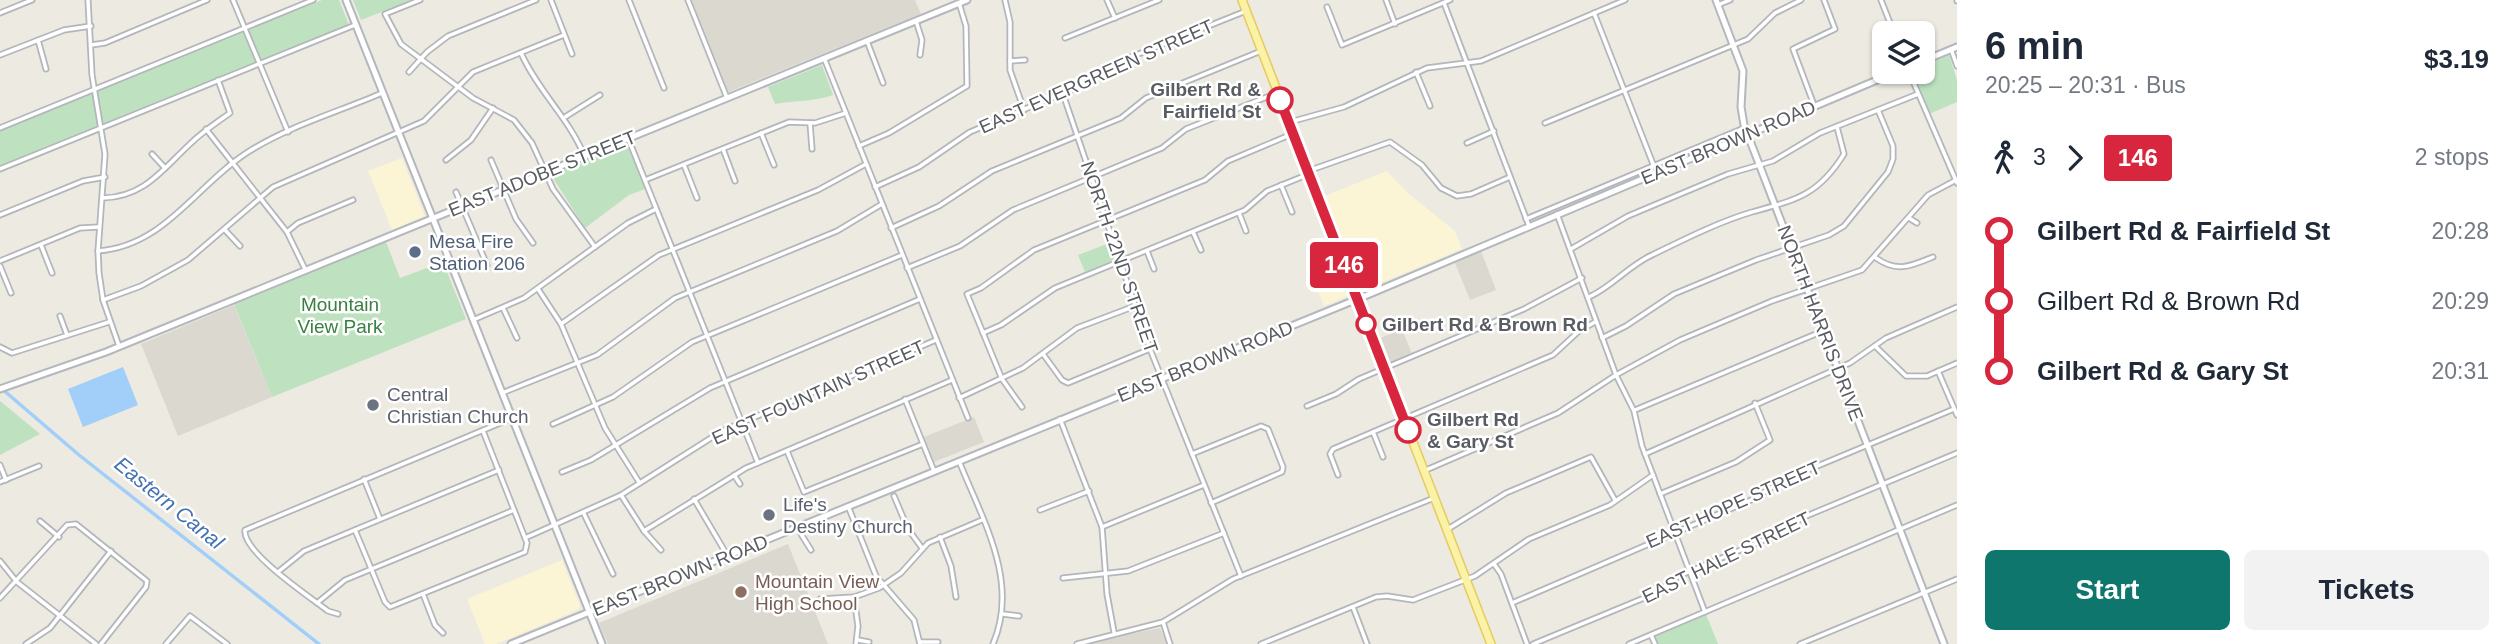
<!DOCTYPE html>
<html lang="en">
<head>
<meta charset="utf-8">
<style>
	:root { --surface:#fff; --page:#f2f2f3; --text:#1f2937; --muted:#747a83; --accent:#0f766e }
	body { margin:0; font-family:Arial,sans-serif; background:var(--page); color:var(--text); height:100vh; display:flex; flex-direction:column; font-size:26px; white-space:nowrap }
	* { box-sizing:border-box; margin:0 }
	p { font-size:23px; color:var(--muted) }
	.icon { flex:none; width:38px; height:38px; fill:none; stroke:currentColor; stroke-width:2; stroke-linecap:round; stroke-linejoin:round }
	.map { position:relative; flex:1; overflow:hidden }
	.sheet { display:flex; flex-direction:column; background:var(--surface); width:560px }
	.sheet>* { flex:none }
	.badge { padding:0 14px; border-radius:5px; font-size:24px; line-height:46px }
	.tools { position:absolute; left:1872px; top:21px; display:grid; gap:14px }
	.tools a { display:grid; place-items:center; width:63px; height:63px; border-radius:10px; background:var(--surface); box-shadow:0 2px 5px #0004; font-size:35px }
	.map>.badge { position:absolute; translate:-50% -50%; box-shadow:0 0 0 4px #fff }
	.legs { display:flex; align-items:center; gap:10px; height:77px; padding:0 28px; font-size:23px }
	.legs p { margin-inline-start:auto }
	.summary { display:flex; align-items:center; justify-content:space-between; height:119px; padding:0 28px }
	h1 { font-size:38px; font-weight:700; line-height:52px }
	.button { display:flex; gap:14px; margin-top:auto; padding:14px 28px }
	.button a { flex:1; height:80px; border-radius:10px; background:var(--accent); color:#fff; font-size:28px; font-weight:700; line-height:80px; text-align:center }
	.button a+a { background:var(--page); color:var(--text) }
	ul { padding:0 28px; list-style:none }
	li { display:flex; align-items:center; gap:24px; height:70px; font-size:26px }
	li i { display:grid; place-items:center; width:10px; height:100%; margin:0 9px; background:currentColor }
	li i::after { content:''; width:18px; height:18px; margin:-9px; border:5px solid; border-radius:50%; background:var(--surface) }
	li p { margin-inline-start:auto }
	li:first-child i { background:linear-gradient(#0000 50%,currentColor 0) }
	li:last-child i { background:linear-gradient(currentColor 50%,#0000 0) }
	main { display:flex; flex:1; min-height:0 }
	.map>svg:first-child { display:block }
	.commercial { fill:#fbf5d6 }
	.education { fill:#dbd9cf }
	.green { fill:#bee2c0 }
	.water { fill:#a2cefa }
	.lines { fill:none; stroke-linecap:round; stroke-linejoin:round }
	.canal { stroke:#a2cefa; stroke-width:3.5 }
	.street-casing { stroke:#b3b6bb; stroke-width:7 }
	.secondary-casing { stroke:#b4b7bd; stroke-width:9 }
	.primary-casing { stroke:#e9ca5d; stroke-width:10 }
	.street { stroke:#fff; stroke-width:3.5 }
	.secondary { stroke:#fff; stroke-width:5 }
	.primary { stroke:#faf2a7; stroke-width:7 }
	.line-1-casing { stroke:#fff; stroke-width:16 }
	.line-1 { stroke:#d7263d; stroke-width:10 }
	.stop-1-dot { fill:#fff; stroke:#d7263d; stroke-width:3.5 }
	.service-dot { fill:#5c6f8a; stroke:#fff; stroke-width:2.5 }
	.worship-dot { fill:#6b7280; stroke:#fff; stroke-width:2.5 }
	.education-dot { fill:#8d6e63; stroke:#fff; stroke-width:2.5 }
	.labels { text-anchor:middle; stroke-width:5; stroke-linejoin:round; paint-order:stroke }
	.street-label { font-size:19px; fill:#595c61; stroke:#fff }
	.stop-label { font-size:19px; font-weight:bold; fill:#595c61; stroke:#fff; text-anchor:start }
	.service-label { font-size:19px; fill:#4e5e75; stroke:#fff; text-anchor:start }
	.park-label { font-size:19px; fill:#398141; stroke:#fff }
	.worship-label { font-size:19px; fill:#5b616d; stroke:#fff; text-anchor:start }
	.education-label { font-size:19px; fill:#785e54; stroke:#fff; text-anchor:start }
	.water-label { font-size:21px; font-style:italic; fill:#4473b2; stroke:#fff }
</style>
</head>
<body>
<main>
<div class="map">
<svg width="1957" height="644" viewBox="0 0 1957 644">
	<rect width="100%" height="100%" fill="#eceae1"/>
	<g class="commercial">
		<polygon points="402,158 425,216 392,230 368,171"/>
		<polygon points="1387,171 1409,194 1455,231 1462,249 1362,291 1322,197"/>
		<polygon points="1341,271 1348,296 1324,306 1314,281"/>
		<polygon points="562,560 580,606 578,610 496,644 485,644 467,599"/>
	</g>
	<g class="education">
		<polygon points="692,0 915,0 921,14 728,92"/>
		<polygon points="1481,251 1496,290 1470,300 1455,263"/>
		<polygon points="234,305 272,397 178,436 141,344"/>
		<polygon points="1402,329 1412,354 1388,364 1378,339"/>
		<polygon points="974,417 984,442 934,462 924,437"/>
		<polygon points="788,544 828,644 608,644 599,623"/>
		<polygon points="1160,628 1167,644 1089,644 1114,637"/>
	</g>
	<g class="green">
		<polygon points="322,0 339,0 349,25 0,167 0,130"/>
		<polygon points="353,0 412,0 361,20"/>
		<polygon points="1949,55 1957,80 1957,102 1929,114 1913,72 1923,72 1923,66"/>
		<path d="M 822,65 L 833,95 C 814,102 796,100 775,104 L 768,87 Z"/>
		<polygon points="627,144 645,189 629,195 585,228 551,175"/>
		<polygon points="386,242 400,278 443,262 466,319 272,397 234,304"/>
		<polygon points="1112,242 1116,259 1085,272 1078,255"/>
		<polygon points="0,401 40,434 0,455"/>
		<polygon points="1705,612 1718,644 1655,644 1651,635"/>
	</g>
	<polygon class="water" points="123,367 138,405 83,427 68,389"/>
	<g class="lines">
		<polyline class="canal" points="1,388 79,455 319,644"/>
		<defs>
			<g id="street">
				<polyline points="88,0 92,75 105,154 98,251 99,273 103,300 119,346"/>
				<polyline points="233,0 288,132"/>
				<polyline points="420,0 385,14 401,44 473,98 514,120 532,143 553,189 595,247"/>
				<polyline points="551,0 572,54"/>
				<polyline points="629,0 664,88"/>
				<polyline points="688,0 727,98"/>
				<polyline points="1005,0 1010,22 1010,70 1024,110"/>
				<polyline points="1107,0 1115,18"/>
				<polyline points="1386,0 1395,24"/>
				<polyline points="1881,0 1894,33"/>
				<polyline points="1957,0 1957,1"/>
				<polyline points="1444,3 1529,226"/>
				<polyline points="1718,5 1730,0"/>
				<polyline points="1327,7 1342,45 1450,0"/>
				<polyline points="0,13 32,0"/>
				<polyline points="1594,13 1653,164"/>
				<polyline points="916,21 922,40 920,55"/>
				<polyline points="1065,38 1159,0"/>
				<polyline points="38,40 46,69"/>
				<polyline points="867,41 883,83"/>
				<polyline points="91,45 105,43 207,0"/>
				<polyline points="1951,49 1957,66"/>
				<path d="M 521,53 C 538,91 568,117 584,155"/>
				<polyline points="0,55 64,30 91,26"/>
				<polyline points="824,58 968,418"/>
				<polyline points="1010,61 1025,60"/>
				<polyline points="409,72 427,52 448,36 536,0"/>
				<polyline points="1416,72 1430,106"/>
				<polyline points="1909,72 1957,183"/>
				<polyline points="1063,94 1150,349 1241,576"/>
				<polyline points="1814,105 1793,49 1835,29 1824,0"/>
				<polyline points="565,117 600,95"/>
				<polyline points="1290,122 1344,107 1427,68 1481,61 1625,0"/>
				<polyline points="810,123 812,149"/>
				<polyline points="1545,123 1748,39 1775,13 1801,0"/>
				<polyline points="0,128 313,0"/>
				<polyline points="206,129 287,232 305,269"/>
				<polyline points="761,133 774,165"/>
				<polyline points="628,138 758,463"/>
				<polyline points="1467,143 1494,131"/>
				<polyline points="859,146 889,133 967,86 966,26 959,3"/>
				<polyline points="723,149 735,181"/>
				<polyline points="152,154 165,168"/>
				<polyline points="446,160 471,140 493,108"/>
				<polyline points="491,160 516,219 533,243"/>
				<polyline points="684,165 697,198"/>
				<polyline points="0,169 355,25"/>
				<polyline points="1308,171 1390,142 1422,165 1441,188 1457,196 1471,194 1510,177"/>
				<polyline points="645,180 789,122 815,123 846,113"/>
				<polyline points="1281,185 1292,212"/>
				<polyline points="875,187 919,167 970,132 1080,86 1106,67 1246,11"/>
				<polyline points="456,192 487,265"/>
				<path d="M 103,198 C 144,197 162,170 190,144 C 202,132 216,123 230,113 L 218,80"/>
				<polyline points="1239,213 1246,231"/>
				<polyline points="1557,214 1616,375 1634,411 1642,446 1705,612"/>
				<polyline points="0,215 83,181 105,177"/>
				<polyline points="1909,218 1917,223"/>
				<polyline points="1526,219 1744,128"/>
				<polyline points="891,228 939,206 992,171 1121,118 1146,98 1261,51"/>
				<polyline points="225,230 240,246"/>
				<polyline points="287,232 298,223 353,200"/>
				<polyline points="1193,232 1201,250"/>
				<polyline points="41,245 52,273"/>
				<polyline points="1571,249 1628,216 1728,174 1773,161 1820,133 1918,94"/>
				<path d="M 98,251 C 165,246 196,185 248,152 C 289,126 338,112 382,93"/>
				<polyline points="1147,251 1154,269"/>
				<path d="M 1876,258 C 1897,273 1911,266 1933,257"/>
				<polyline points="0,261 80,228 99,227"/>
				<polyline points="0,266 11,293"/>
				<polyline points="907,268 960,246 1013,210 1162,148 1186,129 1277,93"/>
				<polyline points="538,289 561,324 605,428 639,482"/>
				<path d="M 1589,297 C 1612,287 1628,266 1652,255 C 1683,240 1718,222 1752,212 C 1795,200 1818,196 1844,154 L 1837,127"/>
				<polyline points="103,300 141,286 188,260 273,187 424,121 473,72 564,35"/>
				<polyline points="503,308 517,338"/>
				<polyline points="60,316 67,335"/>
				<polyline points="473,320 524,298 628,223 656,209"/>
				<polyline points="561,324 659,255 818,190 866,164"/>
				<polyline points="983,333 1001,325 1055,288 1245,210 1267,191 1309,174"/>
				<polyline points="1602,338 1626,326 1674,294 1756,260 1829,235 1844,226 1888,172 1893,159 1893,146 1878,110"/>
				<polyline points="1875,346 1906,376 1927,376 1957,363"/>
				<polyline points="0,347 12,353 109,322"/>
				<polyline points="1043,354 1062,380 1068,383 1150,349"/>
				<polyline points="1938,371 1957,415"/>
				<polyline points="502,393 597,355 675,298 837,231 882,204"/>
				<polyline points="959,398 1023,368 1077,328 1135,306"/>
				<polyline points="905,399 934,471"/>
				<polyline points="1307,406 1336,394 1359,379 1524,309 1582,278"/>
				<polyline points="1022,407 1002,379 967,294 981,288 1034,250 1205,180 1228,161 1292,134"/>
				<polyline points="1635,410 1823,331"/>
				<polyline points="1060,419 1102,527 1107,594 1114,632"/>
				<polyline points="553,424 613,397 692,342 902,255"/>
				<polyline points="1373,432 1383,457"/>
				<polyline points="787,451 804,492 923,444"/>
				<polyline points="1192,454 1261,426 1268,429 1283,467 1282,472 1211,503"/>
				<polyline points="1645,454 1850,363 1886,338 1957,307"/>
				<path d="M 959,461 C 982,519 1020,581 993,644"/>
				<polyline points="0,465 6,480"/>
				<polyline points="1426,470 1558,413 1616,375 1680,340 1772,301 1862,270 1928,195 1956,180"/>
				<polyline points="562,472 591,460 710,388 920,299"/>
				<polyline points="734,475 740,484"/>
				<polyline points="1338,475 1330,454 1333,449 1553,355 1579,331 1595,322"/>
				<polyline points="364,479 380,519"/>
				<polyline points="0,482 39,466"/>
				<polyline points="1660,494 1736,462 1770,440 1755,403"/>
				<polyline points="621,495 644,531 661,550"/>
				<polyline points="894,496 908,529 922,548"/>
				<polyline points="694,499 727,555"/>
				<polyline points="848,506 876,576 914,620 920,644"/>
				<polyline points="1040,510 1089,491"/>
				<polyline points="584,514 613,574"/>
				<polyline points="40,521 59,537"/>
				<polyline points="1102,527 1204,485"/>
				<polyline points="1448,529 1506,493 1591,457 1615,500"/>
				<polyline points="355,530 385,602 390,607 525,552 527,543 483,431"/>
				<polyline points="644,531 746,468 952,380"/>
				<polyline points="801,534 811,550"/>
				<polyline points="940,537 951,566 956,597"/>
				<polyline points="525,538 621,495 722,431 936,340"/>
				<polyline points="0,561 17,582 96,644"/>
				<polyline points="1494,564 1501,574 1527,644"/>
				<polyline points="278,572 304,551 499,470"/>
				<polyline points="1063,578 1128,571 1224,533"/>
				<polyline points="423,594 435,625 443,633"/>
				<polyline points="854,597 858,626 856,644"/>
				<polyline points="0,598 67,525 76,524 147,581 146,587 101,644"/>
				<polyline points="820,599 854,597 879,588 901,573 928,543 982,520"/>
				<polyline points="317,603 345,580 514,510"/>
				<polyline points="1512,603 1751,500 1784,480 1954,409"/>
				<polyline points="1353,607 1367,644"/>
				<path d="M 338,614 L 328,611 C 310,597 242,552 245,530 L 512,418"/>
				<polyline points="1003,614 1019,616"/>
				<polyline points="1163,622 1170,644"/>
				<polyline points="1651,635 1655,644"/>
				<polyline points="858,640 869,642"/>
				<polyline points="920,642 938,642"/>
				<polyline points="26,644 50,628 111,551"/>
				<polyline points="166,644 190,616 227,644"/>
				<polyline points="1077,644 1163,622 1233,579 1434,498"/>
				<polyline points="1261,644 1376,597 1387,596 1413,600 1475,576 1529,539 1610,505 1653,475"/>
				<polyline points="1533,644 1656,593 1679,576 1771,537 1804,517 1957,453"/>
				<polyline points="1629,644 1957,505"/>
				<polyline points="1800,644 1957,579"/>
			</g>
			<g id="secondary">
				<polyline points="346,0 602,644"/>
				<polyline points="1716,0 1743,71 1741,107 1744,125 1944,644"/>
				<polyline points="1923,61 1957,47"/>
				<polyline points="0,389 106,352 967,0"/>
				<polyline points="511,644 1365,296 1896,72"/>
			</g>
			<polyline id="primary" points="1242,0 1491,644"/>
		</defs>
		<use href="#street" class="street-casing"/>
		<use href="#secondary" class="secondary-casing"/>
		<use href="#primary" class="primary-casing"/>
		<use href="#street" class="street"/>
		<use href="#secondary" class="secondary"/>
		<use href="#primary" class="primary"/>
	</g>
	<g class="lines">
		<defs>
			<polyline id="line-1" points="1280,100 1408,430"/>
		</defs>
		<use href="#line-1" class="line-1-casing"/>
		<use href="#line-1" class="line-1"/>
	</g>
	<g class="stop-1-dot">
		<circle cx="1280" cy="100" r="12"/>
		<circle cx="1366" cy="324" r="9"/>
		<circle cx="1408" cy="430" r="12"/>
	</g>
	<circle class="service-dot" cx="415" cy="252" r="7"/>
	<g class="worship-dot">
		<circle cx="373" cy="405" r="7"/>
		<circle cx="769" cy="515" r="7"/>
	</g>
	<circle class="education-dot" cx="741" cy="592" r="7"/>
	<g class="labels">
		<g class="street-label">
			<text transform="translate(1096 76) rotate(-24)" y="7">EAST EVERGREEN STREET</text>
			<text transform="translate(1728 142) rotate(-23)" y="7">EAST BROWN ROAD</text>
			<text transform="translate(542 173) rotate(-22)" y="7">EAST ADOBE STREET</text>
			<text transform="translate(1120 257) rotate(71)" y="7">NORTH 22ND STREET</text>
			<text transform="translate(1821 323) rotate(69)" y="7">NORTH HARRIS DRIVE</text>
			<text transform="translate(1205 361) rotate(-22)" y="7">EAST BROWN ROAD</text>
			<text transform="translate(818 392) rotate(-24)" y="7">EAST FOUNTAIN STREET</text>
			<text transform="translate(1733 504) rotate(-24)" y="7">EAST HOPE STREET</text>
			<text transform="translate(1726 557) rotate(-26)" y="7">EAST HALE STREET</text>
			<text transform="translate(680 575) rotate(-22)" y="7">EAST BROWN ROAD</text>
		</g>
		<g class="stop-label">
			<text x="1261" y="96" text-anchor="end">Gilbert Rd &amp;<tspan x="1261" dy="22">Fairfield St</tspan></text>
			<text x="1382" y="331">Gilbert Rd &amp; Brown Rd</text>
			<text x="1427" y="426">Gilbert Rd<tspan x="1427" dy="22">&amp; Gary St</tspan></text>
		</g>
		<g class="service-label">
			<text x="429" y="248">Mesa Fire<tspan x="429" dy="22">Station 206</tspan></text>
		</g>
		<g class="park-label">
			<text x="340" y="311">Mountain<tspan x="340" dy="22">View Park</tspan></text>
		</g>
		<g class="worship-label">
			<text x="387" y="401">Central<tspan x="387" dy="22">Christian Church</tspan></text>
			<text x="783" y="511">Life's<tspan x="783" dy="22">Destiny Church</tspan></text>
		</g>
		<g class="education-label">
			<text x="755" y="588">Mountain View<tspan x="755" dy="22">High School</tspan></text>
		</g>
		<g class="water-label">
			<text transform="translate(169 503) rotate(39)" y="7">Eastern Canal</text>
		</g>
	</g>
</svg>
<div class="tools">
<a><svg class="icon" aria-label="layers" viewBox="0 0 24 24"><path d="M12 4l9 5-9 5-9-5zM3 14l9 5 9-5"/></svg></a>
</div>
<b class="badge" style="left:1344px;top:265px;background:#d7263d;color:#fff">146</b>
</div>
<section class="sheet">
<div class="summary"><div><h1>6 min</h1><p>20:25 – 20:31 · Bus</p></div><b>$3.19</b></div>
<div class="legs"><svg class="icon" aria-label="walk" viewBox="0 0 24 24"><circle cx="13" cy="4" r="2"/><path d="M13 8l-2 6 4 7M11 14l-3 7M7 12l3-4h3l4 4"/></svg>3<svg class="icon" aria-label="forward" viewBox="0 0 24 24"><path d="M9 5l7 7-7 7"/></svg><b class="badge" style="background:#d7263d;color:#fff">146</b><p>2 stops</p></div>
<ul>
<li><i style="color:#d7263d"></i><b>Gilbert Rd &amp; Fairfield St</b><p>20:28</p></li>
<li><i style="color:#d7263d"></i><span>Gilbert Rd &amp; Brown Rd</span><p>20:29</p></li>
<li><i style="color:#d7263d"></i><b>Gilbert Rd &amp; Gary St</b><p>20:31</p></li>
</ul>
<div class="button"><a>Start</a><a>Tickets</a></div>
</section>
</main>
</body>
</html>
